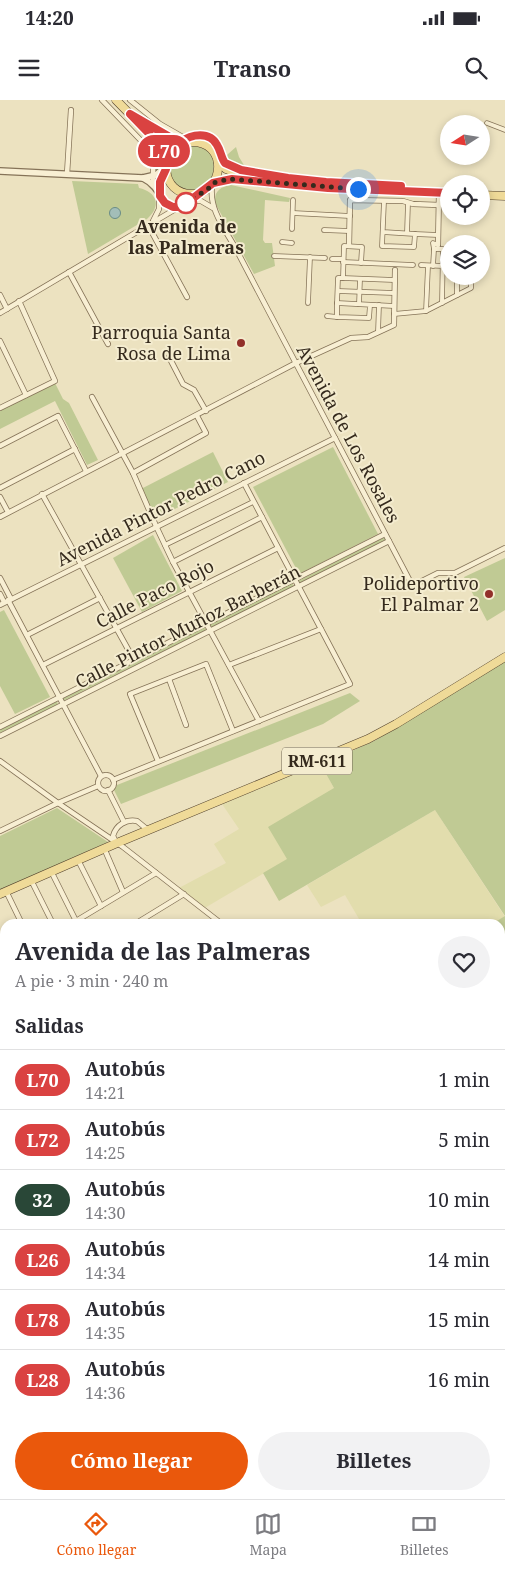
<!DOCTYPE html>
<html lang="es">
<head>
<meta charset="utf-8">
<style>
	:root { --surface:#fff; --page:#f2f2f3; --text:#2b2b33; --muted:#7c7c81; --line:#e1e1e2; --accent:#ea580c }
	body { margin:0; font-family:"Noto Serif",serif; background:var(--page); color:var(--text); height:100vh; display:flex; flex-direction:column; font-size:19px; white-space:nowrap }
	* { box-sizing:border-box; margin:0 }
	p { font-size:16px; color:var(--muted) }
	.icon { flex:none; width:28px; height:28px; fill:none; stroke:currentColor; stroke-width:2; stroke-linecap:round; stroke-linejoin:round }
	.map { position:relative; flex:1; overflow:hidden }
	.details { position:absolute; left:0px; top:819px; width:505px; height:581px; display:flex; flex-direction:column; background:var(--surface); border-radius:15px 15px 0 0; box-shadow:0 2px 8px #0003 }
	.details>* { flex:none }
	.badge { padding:0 10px; border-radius:16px; font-size:18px; line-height:32px }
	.needle { width:32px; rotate:258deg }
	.tools { position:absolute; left:440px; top:15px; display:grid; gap:10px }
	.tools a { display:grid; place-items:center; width:50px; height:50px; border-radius:50%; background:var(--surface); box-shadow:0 2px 8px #0003; font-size:25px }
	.you { position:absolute; width:25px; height:25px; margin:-12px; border:4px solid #fff; border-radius:50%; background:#1a73e8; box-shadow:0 0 0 8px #1a73e833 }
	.map>.badge { position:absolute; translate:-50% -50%; box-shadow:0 0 0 2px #fff }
	h2 { padding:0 15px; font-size:19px; line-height:45px }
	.round { display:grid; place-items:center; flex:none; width:52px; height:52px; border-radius:26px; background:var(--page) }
	.headline { display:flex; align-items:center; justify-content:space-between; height:85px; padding:0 15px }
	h1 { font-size:24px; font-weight:700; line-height:38px }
	.action { display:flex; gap:10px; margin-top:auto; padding:10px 15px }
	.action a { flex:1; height:58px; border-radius:30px; background:var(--accent); color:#fff; font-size:20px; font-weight:700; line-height:58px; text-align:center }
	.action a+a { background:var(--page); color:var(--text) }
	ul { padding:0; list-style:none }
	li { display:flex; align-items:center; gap:15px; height:60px; padding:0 15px; border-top:1px solid var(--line) }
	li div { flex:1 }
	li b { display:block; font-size:19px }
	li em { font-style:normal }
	li .badge { min-width:55px; font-weight:700; text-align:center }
	.status { display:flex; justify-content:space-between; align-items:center; height:35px; padding:0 25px; background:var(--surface); direction:ltr }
	.status svg { height:14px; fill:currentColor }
	header { display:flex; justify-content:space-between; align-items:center; height:65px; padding:0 15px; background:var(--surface); font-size:22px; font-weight:700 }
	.tab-bar { display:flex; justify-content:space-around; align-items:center; height:70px; border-top:1px solid var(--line); background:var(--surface); font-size:14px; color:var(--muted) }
	.tab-bar a { display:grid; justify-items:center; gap:2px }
	.tab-bar .current { color:var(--accent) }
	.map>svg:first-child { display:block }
	.farmland { fill:#e2ddad }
	.green { fill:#c0ca94 }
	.water { fill:#a3beb8; stroke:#6a8c86 }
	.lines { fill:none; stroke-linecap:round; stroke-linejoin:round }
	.river { stroke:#a3beb8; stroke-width:9 }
	.pedestrian-casing { stroke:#857358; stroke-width:5.5 }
	.minor-casing { stroke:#857358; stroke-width:6 }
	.tertiary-casing { stroke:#857358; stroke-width:8 }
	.primary-casing { stroke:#52412d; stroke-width:9 }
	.pedestrian { stroke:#f8efd3; stroke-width:4 }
	.minor { stroke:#f8efd3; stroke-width:4.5 }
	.tertiary { stroke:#f8efd3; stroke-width:5.5 }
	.primary { stroke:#efda98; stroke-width:8 }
	.line-casing { stroke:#fff; stroke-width:11 }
	.line { stroke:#da4241; stroke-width:8 }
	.walk { stroke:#352a1d; stroke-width:5; stroke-dasharray:0 9 }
	.stop-dot { fill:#fff; stroke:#da4241; stroke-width:2.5 }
	.poi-dot { fill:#92302a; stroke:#f4eccf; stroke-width:2 }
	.labels { text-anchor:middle; stroke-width:4; stroke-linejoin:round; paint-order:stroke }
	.shield { fill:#f4eccf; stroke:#6e6452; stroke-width:1 }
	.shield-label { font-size:16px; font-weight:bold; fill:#352a1d }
	.stop-label { font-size:18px; font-weight:bold; fill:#352a1d; stroke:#f4eccf }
	.poi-label { font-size:18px; fill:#352a1d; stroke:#f4eccf; text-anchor:end }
	.street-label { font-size:18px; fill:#352a1d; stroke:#f4eccf }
</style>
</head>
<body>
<div class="status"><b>14:20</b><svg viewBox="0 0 49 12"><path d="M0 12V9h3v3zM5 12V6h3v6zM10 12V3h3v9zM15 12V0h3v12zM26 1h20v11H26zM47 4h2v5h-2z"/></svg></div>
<header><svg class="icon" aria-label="menu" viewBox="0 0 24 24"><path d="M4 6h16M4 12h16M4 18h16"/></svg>Transo<svg class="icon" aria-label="search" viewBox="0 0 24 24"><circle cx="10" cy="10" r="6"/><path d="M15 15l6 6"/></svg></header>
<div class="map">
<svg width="505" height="1399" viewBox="0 0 505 1399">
	<rect width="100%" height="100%" fill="#ece2c0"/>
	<g class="farmland">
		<polygon points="318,660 334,688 288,759 203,809 177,789 226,763 214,744 239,729 220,701"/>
		<polygon points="435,710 505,817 491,824 362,824 345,795 321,807 307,785"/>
	</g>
	<g class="green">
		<path d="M 188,46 C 223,41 221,89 192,90 C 166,91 161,57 188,46 Z"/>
		<polygon points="236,47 239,57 247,70 230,65 225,59 228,54"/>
		<path d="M 72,81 L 138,84 L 139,88 C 157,92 162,106 147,119 L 88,154 Z"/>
		<path d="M 231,85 L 290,98 L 289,102 L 265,100 L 263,140 L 265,143 L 272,143 L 275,166 L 254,174 L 215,103 C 214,91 220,87 231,85 Z"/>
		<polygon points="55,283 63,299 69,303 98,360 87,365 55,301 0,329 0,309"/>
		<polygon points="333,347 378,434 299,474 253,387"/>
		<polygon points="213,352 228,382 155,419 141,389"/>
		<polygon points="153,435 182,491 142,512 113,458"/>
		<polygon points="384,437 386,441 299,484 298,481"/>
		<polygon points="505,458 505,510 487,521 464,477"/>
		<polygon points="292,483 294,486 211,528 209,524"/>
		<polygon points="4,510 50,597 15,614 0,586 0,512"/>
		<polygon points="204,526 206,530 63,601 61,599"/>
		<polygon points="505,560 505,968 500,970 500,824 492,824 505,816 435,710 279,801 263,773 287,759 268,727 334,688 321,665 376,640"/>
		<polygon points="350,593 360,601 323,624 121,704 114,690 117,685"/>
		<polygon points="57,601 58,605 0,633 0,629"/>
		<polygon points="57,708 108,742 0,791 0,736"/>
		<polygon points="0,1383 5,1388 5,1395 12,1395 16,1399 0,1399"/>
	</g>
	<circle class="water" cx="115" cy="113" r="5.5"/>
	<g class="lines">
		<g class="river">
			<polyline points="0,1338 5,1344"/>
			<polyline points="44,1395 46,1399"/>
		</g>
		<defs>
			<g id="pedestrian">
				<polyline points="487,23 505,30"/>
				<polyline points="293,113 350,116"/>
				<polyline points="292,129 293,100"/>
				<polyline points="324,130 349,131"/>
				<polyline points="383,132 415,134 414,147 382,146 384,101"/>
				<polyline points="407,133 408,103"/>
				<polyline points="415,134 438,135"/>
				<polyline points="282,142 292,143"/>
				<polyline points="438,145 433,143 434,149 443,149 442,203"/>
				<polyline points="274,156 325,158"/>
				<polyline points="332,159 343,159"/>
				<polyline points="343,162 413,165"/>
				<polyline points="421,165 443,166"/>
				<polyline points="433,166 434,149"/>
				<polyline points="343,178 394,180"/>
				<polyline points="338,191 394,193"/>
				<polyline points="457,195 457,176"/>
				<polyline points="308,203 310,157"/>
				<polyline points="337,203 338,178 343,178 344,146 362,147 361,163"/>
				<polyline points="359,204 360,179"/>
				<polyline points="370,205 369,218 337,217 337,203 394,206"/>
				<polyline points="426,211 428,166"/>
				<polyline points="394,214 426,211 471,188 471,176"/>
				<polyline points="327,216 337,217"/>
				<polyline points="378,232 379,205"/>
				<polyline points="165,445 253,402"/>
			</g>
			<g id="minor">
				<path d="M 102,0 L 151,51 C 156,62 151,74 154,85"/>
				<polyline points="130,0 160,24 188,40"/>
				<polyline points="67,74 71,10"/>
				<path d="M 212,86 C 209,110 225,129 236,149 L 411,483 L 416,484 L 438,473 L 455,473 L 505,448"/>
				<polyline points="190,101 201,101 213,108"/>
				<polyline points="153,121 159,109 159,85 165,70"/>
				<polyline points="148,125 187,197"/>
				<polyline points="438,145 439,93"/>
				<polyline points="349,146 350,100 403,101 413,104 439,105"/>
				<polyline points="69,172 108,244"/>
				<polyline points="0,195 7,209"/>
				<polyline points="0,213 179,107"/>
				<polyline points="0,241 26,295"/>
				<polyline points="169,257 183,284 194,290 206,311"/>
				<polyline points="92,297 133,373 156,426 173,462 259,621"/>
				<polyline points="0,308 55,281 19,201"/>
				<polyline points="0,346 58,316 86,371"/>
				<polyline points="133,373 206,333 197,316"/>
				<polyline points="0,388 75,349"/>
				<polyline points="42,394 134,560"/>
				<polyline points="0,397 8,412"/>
				<polyline points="0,417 296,263 351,238 368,237 394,225 395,170"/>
				<polyline points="173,462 262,417"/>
				<polyline points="0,478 11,499"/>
				<polyline points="0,494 4,502"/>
				<polyline points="8,500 101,676"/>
				<polyline points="0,505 335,338"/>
				<polyline points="27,535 100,498"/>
				<polyline points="43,565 278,448"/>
				<polyline points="229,565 321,529"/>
				<polyline points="169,579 186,625"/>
				<polyline points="0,627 385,434"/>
				<polyline points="0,636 389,441"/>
				<polyline points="0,661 58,703 123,747 222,824"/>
				<polyline points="158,661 130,594 206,564 233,631"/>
				<circle cx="106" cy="683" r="8"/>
				<polyline points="113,680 350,584 244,383"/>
				<polyline points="108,690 124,722"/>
				<polyline points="0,731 58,703 98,686"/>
				<path d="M 116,742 L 113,736 C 116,725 126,719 137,721 L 148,730"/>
				<polyline points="104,748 123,792"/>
				<polyline points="78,760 101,806"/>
				<polyline points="51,771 76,821"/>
				<polyline points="31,780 53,824"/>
				<polyline points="6,791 22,824"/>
				<polyline points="71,824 156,773"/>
				<polyline points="135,824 184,794"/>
				<polyline points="0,867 5,864"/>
				<polyline points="0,879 5,887"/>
				<polyline points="0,1006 5,1004"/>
				<polyline points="500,1014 505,1016"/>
				<polyline points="500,1120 505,1118"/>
			</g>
			<g id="tertiary">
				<polyline points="0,71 143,78 156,75 166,66"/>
				<path d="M 143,78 C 172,92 154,126 201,93"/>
			</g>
			<g id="primary">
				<polyline points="116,0 160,45 167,61"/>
				<polyline points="138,18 172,39 185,42"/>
				<path d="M 190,42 C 229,40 225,93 193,94 C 160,95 156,49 190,42 Z"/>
				<polyline points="218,62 226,69 234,72 287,84 328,88 449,93"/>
				<polyline points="213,83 235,79 270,83"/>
				<polyline points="481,95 505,96"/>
				<polyline points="0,794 117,743 368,639 396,624 505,557"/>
				<polyline points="0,1008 5,1015"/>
				<polyline points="264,1395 266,1399"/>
			</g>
		</defs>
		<use href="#pedestrian" class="pedestrian-casing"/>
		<use href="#minor" class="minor-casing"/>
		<use href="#tertiary" class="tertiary-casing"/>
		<use href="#primary" class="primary-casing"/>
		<use href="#pedestrian" class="pedestrian"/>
		<use href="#minor" class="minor"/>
		<use href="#tertiary" class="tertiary"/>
		<use href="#primary" class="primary"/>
	</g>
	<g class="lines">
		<defs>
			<path id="line" d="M 401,86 L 326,82 L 288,78 L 241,70 L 225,63 C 221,58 221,51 217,45 C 210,31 191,34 181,42 L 175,40 L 130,14 L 160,45 L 165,53 L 166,63 L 166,69 L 160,82 L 160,96 L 165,103 L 173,107 L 179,107 L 188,102 L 213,83 L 232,79 L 328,88 L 449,93"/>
		</defs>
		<use href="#line" class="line-casing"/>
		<use href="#line" class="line"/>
		<polyline class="walk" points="186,103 208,89 213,83 229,79 358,89"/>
	</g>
	<circle class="stop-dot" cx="186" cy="103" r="10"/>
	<g class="poi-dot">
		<circle cx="241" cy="243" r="5"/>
		<circle cx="489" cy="494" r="5"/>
	</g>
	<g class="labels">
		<rect class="shield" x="282" y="647.5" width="70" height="27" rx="4"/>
		<g class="shield-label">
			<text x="317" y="667">RM-611</text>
		</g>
		<g class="stop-label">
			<text x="186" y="133">Avenida de<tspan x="186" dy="21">las Palmeras</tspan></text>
		</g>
		<g class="poi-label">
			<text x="231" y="239">Parroquia Santa<tspan x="231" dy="21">Rosa de Lima</tspan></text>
			<text x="479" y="490">Polideportivo<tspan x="479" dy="21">El Palmar 2</tspan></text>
		</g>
		<g class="street-label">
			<text transform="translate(348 334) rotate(62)" y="6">Avenida de Los Rosales</text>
			<text transform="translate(161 409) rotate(-27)" y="6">Avenida Pintor Pedro Cano</text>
			<text transform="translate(155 494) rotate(-27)" y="6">Calle Paco Rojo</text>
			<text transform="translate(188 527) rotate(-27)" y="6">Calle Pintor Muñoz Barberán</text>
		</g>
	</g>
</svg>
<div class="tools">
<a><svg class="needle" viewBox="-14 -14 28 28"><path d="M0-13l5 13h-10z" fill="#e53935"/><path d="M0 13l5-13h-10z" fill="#7c7c81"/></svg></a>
<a><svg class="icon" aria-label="locate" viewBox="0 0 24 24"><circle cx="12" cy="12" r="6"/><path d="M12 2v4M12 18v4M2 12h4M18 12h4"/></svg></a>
<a><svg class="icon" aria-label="layers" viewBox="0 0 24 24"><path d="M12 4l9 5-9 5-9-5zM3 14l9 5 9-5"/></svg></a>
</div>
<div class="you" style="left:358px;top:89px"></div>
<b class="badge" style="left:164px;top:51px;background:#da4241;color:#fff">L70</b>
<section class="details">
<div class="headline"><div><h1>Avenida de las Palmeras</h1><p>A pie · 3 min · 240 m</p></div><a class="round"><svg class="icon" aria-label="heart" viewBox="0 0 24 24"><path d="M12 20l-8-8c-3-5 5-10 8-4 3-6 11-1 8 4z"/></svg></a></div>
<h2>Salidas</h2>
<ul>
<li><span class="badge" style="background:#da4241;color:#fff">L70</span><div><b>Autobús</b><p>14:21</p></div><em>1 min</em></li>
<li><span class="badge" style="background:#da4241;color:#fff">L72</span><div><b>Autobús</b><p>14:25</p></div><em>5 min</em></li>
<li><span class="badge" style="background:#294737;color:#fff">32</span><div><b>Autobús</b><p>14:30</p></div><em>10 min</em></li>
<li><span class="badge" style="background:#da4241;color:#fff">L26</span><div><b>Autobús</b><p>14:34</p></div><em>14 min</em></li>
<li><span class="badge" style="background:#da4241;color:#fff">L78</span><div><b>Autobús</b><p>14:35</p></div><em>15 min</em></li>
<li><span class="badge" style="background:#da4241;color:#fff">L28</span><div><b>Autobús</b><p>14:36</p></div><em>16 min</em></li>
</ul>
<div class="action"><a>Cómo llegar</a><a>Billetes</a></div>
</section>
</div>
<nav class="tab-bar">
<a class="current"><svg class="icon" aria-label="directions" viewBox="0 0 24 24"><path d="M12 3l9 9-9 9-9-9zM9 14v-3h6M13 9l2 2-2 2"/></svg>Cómo llegar</a>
<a><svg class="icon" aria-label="map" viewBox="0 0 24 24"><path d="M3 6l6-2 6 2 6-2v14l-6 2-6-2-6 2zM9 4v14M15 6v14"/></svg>Mapa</a>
<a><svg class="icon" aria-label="tickets" viewBox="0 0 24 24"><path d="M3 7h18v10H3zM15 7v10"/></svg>Billetes</a>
</nav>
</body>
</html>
